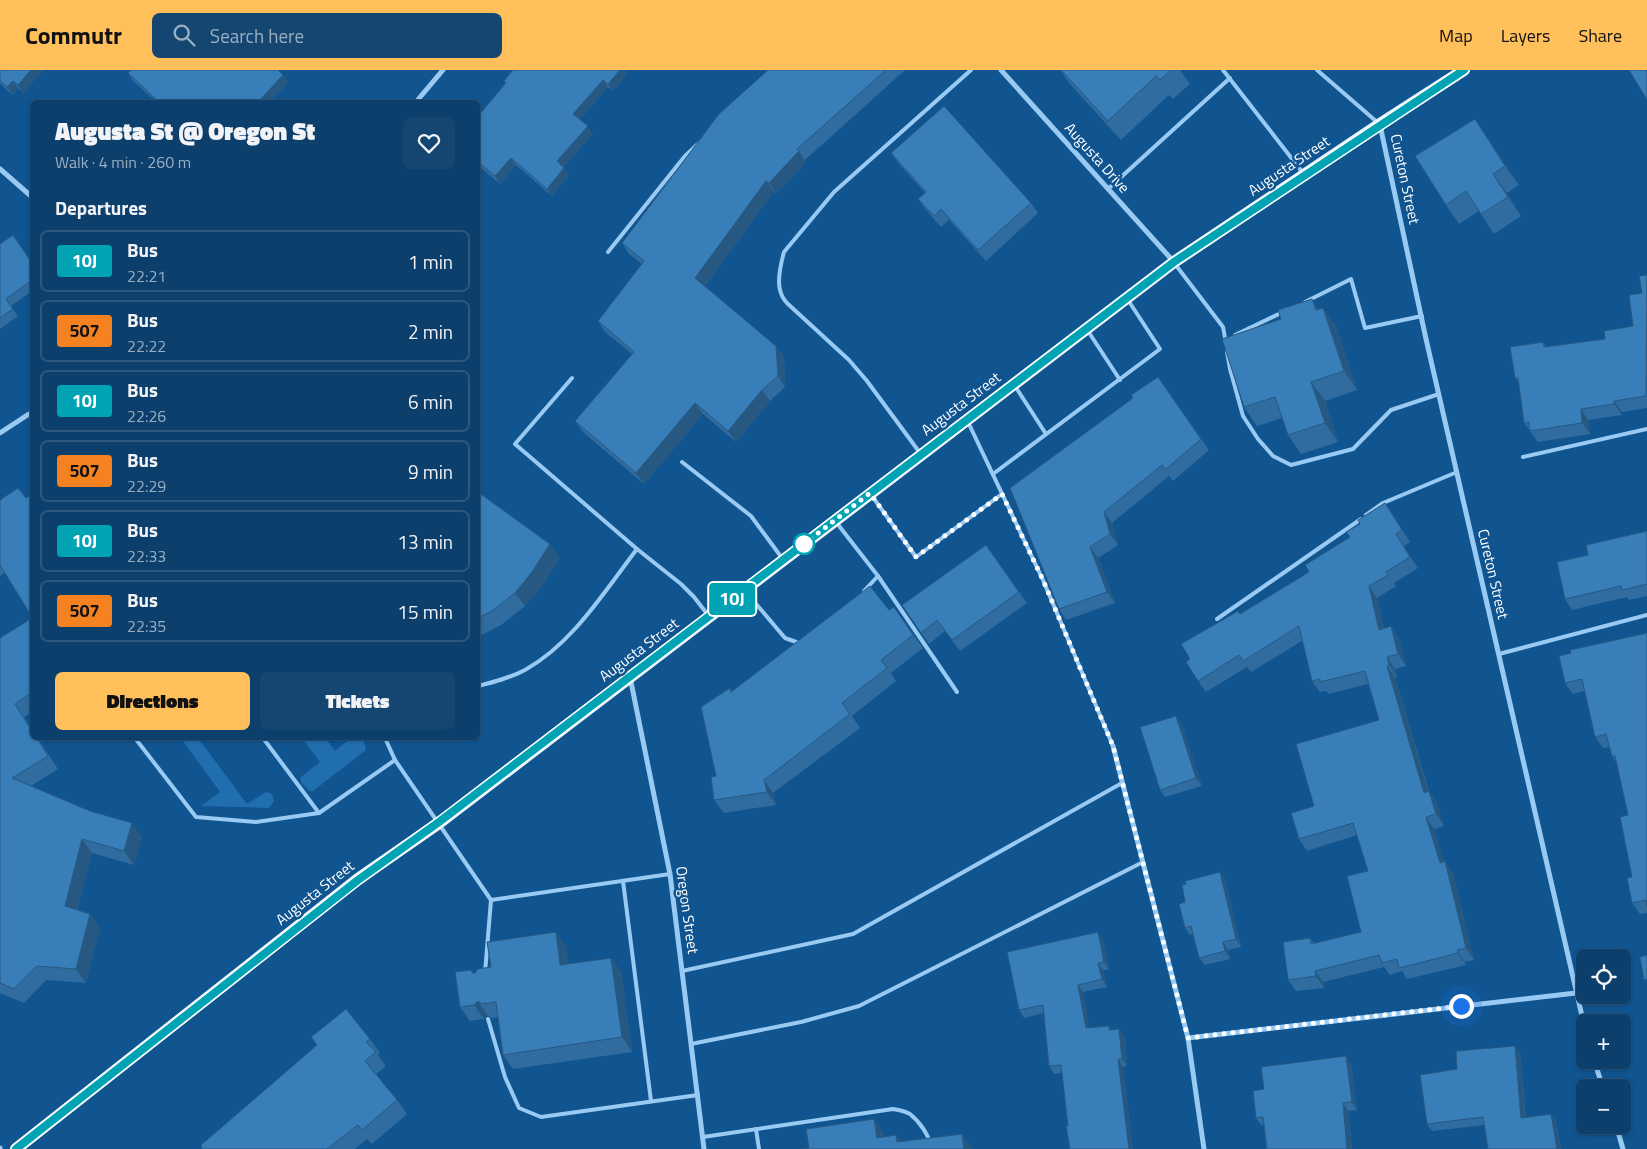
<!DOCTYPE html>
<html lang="en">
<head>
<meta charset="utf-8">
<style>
	:root { --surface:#0c3f6c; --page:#154672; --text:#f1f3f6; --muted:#9aafc2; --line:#2c587f; --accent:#ffc05b }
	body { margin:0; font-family:"Titillium Web",sans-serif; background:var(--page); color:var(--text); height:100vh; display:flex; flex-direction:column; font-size:19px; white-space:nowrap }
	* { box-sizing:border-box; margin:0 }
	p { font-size:16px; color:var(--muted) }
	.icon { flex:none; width:28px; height:28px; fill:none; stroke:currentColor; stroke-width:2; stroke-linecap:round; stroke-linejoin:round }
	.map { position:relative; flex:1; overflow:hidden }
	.sheet { position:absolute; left:30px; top:30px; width:450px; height:640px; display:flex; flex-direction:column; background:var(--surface); border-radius:8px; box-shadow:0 1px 4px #0004,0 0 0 1px var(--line) }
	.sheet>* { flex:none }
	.badge { padding:0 10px; border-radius:4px; font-size:18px; line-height:32px }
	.fabs { position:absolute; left:1576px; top:879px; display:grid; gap:10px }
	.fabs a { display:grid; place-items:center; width:55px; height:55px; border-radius:8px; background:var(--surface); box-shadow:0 1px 4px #0004,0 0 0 1px var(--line); font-size:25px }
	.you { position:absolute; width:25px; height:25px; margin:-12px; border:4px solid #fff; border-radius:50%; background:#1a73e8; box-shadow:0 0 0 8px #1a73e833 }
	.map>.badge { position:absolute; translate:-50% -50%; box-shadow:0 0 0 2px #fff }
	h2 { padding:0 25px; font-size:19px; line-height:45px }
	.round { display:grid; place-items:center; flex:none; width:52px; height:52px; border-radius:8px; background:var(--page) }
	.overview { display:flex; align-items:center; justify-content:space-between; height:85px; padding:0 25px }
	h1 { font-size:24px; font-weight:800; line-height:38px }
	.cta { display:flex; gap:10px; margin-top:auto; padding:10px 25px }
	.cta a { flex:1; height:58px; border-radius:8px; background:var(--accent); color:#111; font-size:20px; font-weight:800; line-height:58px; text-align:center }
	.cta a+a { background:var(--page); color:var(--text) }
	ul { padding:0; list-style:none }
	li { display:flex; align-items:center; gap:15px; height:62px; margin:0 10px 8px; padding:0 15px; border:2px solid var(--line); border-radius:8px }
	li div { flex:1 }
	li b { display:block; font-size:19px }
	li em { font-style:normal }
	li .badge { min-width:55px; font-weight:700; text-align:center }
	header { display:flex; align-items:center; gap:30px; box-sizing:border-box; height:70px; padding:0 25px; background:var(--accent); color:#111 }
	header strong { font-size:24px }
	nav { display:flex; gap:28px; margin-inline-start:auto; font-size:18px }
	.search { width:350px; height:45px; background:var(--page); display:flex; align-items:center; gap:12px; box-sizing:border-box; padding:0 18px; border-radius:8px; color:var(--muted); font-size:19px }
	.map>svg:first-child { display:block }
	.green { fill:#216eaf }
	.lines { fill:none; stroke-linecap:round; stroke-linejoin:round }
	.service { stroke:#99caf3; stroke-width:4 }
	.minor { stroke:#99caf3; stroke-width:5 }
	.primary { stroke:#e5f2ff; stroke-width:12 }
	.wall { fill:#306c9f }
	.shaded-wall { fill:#275882 }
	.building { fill:#387eb9; stroke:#275882 }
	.line-casing { stroke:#fff; stroke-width:11 }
	.line { stroke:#00a3b4; stroke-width:8 }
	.walk { stroke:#fff; stroke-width:5; stroke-dasharray:0 9 }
	.stop-dot { fill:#fff; stroke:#00a3b4; stroke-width:2.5 }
	.labels { text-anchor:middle; stroke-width:5; stroke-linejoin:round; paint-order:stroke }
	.street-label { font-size:15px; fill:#fff; stroke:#105490 }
</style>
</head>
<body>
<header>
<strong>Commutr</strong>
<div class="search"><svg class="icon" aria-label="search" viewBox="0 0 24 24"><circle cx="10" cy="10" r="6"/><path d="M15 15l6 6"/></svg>Search here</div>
<nav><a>Map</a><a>Layers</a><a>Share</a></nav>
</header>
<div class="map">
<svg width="1647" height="1079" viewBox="0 0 1647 1079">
	<rect width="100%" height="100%" fill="#105490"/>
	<g class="green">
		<polygon points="181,668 198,668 247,734 266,722 272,724 274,731 269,738 201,736 220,722"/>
		<path d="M 302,668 L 325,668 L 335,681 C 343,675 354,662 364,671 L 366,680 L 313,721 L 309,721 L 301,712 L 301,707 L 320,692 Z"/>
	</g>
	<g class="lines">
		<g class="service">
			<polyline points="1223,0 1303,103"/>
			<polyline points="1317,0 1377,52"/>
			<polyline points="1108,119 1230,8"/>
			<polyline points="608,182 685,86 699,73"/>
			<polyline points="1175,194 1223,257 1226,273"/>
			<polyline points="1305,232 1351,209 1365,258 1422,246"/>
			<polyline points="1088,261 1120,310"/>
			<polyline points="1235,265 1283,242"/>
			<polyline points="1227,282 1230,299 1243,346 1258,369 1273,386 1291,395 1353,379 1391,340 1439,324"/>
			<polyline points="572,308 515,374 637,479 681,514 694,527 708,545"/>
			<polyline points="1015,316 1046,364"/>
			<polyline points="968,352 1043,510 1113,676"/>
			<path d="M 920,383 L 867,311 L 849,290 L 788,234 C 785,231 782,227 781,223 C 776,212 781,193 784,182 L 834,122 L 971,0"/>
			<polyline points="1523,387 1647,359"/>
			<polyline points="682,392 751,446 782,488"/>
			<polyline points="993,404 1160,279 1128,230"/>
			<polyline points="872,426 916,487 1002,424"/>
			<polyline points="1366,445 1383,433 1457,402"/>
			<polyline points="836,452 878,506 957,622"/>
			<polyline points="864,521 878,506"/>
			<polyline points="746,522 785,568 799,573"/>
			<polyline points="1217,549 1361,449"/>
			<polyline points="1499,584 1647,545"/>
			<path d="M 478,616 C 494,612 510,608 525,600 C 573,573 604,522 637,479"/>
			<polyline points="135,668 196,747 256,752 319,743 395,690"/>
			<polyline points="263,668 319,743"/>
			<polyline points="385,668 395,690 491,830 485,903"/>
			<polyline points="623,811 651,1031"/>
			<polyline points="491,830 670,804"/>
			<polyline points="682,901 853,864 1122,713"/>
			<polyline points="488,949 505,1007 519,1038 541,1047 698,1025"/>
			<polyline points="691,974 801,952 859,936 1143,792"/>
			<polyline points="756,1059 759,1079"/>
			<path d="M 703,1067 L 893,1039 C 899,1040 905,1041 910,1044 C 920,1052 930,1066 931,1079"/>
		</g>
		<g class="minor">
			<polyline points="1001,0 1174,192"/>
			<polyline points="416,32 443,0"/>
			<polyline points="1380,55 1426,269 1585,959"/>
			<polyline points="0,99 32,127"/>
			<polyline points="0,363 32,342"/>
			<polyline points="630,607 670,804 704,1079"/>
			<polyline points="1113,676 1188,968 1204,1079"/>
			<polyline points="1188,968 1576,923"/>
			<polyline points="1594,990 1603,1018"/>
			<polyline points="1616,1055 1623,1079"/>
			<polyline points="0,1078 0,1079"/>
		</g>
		<polyline class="primary" points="16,1079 358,809 439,753 1174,192 1380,54 1464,0"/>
	</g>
	<g class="wall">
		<polygon points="0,0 43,0 23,23 18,18 13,25 0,14"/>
		<polygon points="513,0 625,0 627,4 613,21 608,17 580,49 593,64 563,97 569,105 552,126 516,95 500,114 481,98 478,102 478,46 505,13 504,11"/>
		<polygon points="768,0 905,0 805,90 806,92 776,124 774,122 705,216 776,276 784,287 785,317 770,331 736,372 703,344 644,414 583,362 575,351 632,284 605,262 598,251 642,194 629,184 622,173"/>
		<polygon points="1060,0 1180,0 1190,14 1173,29 1169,25 1121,70 1070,14"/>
		<polygon points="128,3 283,5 288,13 270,32 157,32 133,11"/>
		<polygon points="1488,68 1519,115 1507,123 1521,146 1494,164 1479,141 1459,154 1446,135"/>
		<polygon points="891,83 1031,133 1038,143 986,191 949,150 941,157 926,140 918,129 925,123 899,94"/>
		<polygon points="0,174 32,193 32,221 11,236 18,246 0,259"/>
		<polygon points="1647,205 1647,338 1622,342 1622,345 1588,350 1590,364 1538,372 1524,353 1519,313 1515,308 1543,272 1546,277 1605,269 1633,256"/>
		<polygon points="1323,238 1336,257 1357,320 1325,331 1338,372 1301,384 1288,365 1282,348 1257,356 1244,337 1319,239"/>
		<polygon points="1158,307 1209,380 1173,411 1169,406 1112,453 1118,475 1098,488 1115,533 1066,550 1059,539 1133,328"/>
		<polygon points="478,422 560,488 542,516 525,536 501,555 478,567"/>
		<polygon points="26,428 5,503 0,506 0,430"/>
		<polygon points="1393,444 1410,472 1404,476 1418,498 1394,513 1396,516 1377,528 1384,558 1399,568 1406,596 1395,599 1397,607 1395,607 1429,721 1437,733 1444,756 1434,759 1444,792 1453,803 1474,890 1465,892 1466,895 1407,909 1402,901 1390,905 1384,897 1323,912 1324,918 1296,921 1288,910 1310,868 1314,873 1361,862 1368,801 1357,765 1307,781 1299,769 1314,736 1379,650 1368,614 1329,624 1326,621 1320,622 1312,611 1302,571 1251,602 1247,597 1206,622 1198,611 1190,589 1240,544 1309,502 1350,467 1360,454"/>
		<polygon points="1647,461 1647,526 1629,530 1627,527 1572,540 1565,529 1588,485"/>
		<polygon points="986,475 1027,533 960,581 945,561 929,574 902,535"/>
		<polygon points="894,537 923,578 891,603 896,611 852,646 860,658 773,723 776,735 724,743 714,730 716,706 733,621 889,540"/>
		<polygon points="32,548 32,642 24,647 58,699 31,716 142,767 134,795 92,783 77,840 90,844 100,858 86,913 46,910 24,933 0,923 0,568"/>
		<polygon points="1647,563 1647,843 1640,844 1632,833 1632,807 1628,745 1617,694 1612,686 1609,677 1603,678 1595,667 1584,621 1573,624 1565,613"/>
		<polygon points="1181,653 1202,716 1165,727 1160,720"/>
		<polygon points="1225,809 1241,877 1228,880 1230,889 1205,895 1199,888 1193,864 1190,865 1185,858 1185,832"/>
		<polygon points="1103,870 1109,900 1103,900 1107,917 1083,922 1089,958 1109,956 1111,960 1125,966 1127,996 1123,997 1133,1079 1070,1079 1062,1003 1054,1004 1049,996 1044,943 1024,948 1019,940"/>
		<polygon points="566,876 568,894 611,888 621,902 632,982 513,999 503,985 498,947 492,948 487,945 484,949 470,951 460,937 474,904 491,897"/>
		<polygon points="370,969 380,983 378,985 386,996 376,1004 397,1030 407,1044 372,1074 367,1069 355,1079 202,1079"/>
		<polygon points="1520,983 1526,1048 1556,1051 1561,1079 1488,1079 1484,1055 1432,1061 1427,1054 1457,999"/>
		<polygon points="1351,993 1357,1040 1348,1041 1352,1079 1266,1079 1264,1055 1261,1055 1256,1048 1264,1019"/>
	</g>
	<g class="shaded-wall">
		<polygon points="31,0 43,0 23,23 18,15"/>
		<polygon points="620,0 625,0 627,4 613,21 608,14"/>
		<polygon points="283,5 288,13 270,32 258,32"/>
		<polygon points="603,10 608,17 578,51 573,44"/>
		<polygon points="13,11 18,18 13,25 7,17"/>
		<polygon points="1475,49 1488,68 1519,115 1505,96"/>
		<polygon points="588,56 593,64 562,99 557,91"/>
		<polygon points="799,81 806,92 776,124 769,113"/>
		<polygon points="511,88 516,95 500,114 495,106"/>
		<polygon points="478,93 481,98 478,102"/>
		<polygon points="564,98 569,105 552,126 547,119"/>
		<polygon points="1493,104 1507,123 1521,146 1508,127"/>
		<polygon points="766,111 774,122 703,219 695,208"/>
		<polygon points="1312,229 1326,248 1316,240"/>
		<polygon points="1323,238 1336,257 1357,320 1344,301"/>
		<polygon points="776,276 784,287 785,317 778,306"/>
		<polygon points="1311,312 1325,331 1338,372 1325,353"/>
		<polygon points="762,320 770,331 736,372 728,361"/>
		<polygon points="1614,331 1622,342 1622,345 1614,334"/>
		<polygon points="695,333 703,344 644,414 636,403"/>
		<polygon points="1581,339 1588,350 1590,364 1582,353"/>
		<polygon points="1385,433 1393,444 1410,472 1402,460"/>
		<polygon points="1104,442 1112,453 1118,475 1110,464"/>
		<polygon points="1396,464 1404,476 1418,498 1410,487"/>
		<polygon points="550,474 560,488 542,516 525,536 515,523"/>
		<polygon points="1090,477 1098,488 1115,533 1107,522"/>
		<polygon points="1369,516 1377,528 1387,571 1379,560"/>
		<polygon points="1391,556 1399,568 1406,596 1398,584"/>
		<polygon points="1387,587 1395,599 1397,607 1389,595"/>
		<polygon points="1387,596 1395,607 1432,734 1424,723"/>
		<polygon points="1176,646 1181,653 1202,716 1196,708"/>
		<polygon points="764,710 773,723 776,735 767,722"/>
		<polygon points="1429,721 1437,733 1444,756 1436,744"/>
		<polygon points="1426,747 1434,759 1448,804 1440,793"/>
		<polygon points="132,753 142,767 134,795 124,781"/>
		<polygon points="82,769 92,783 74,850 65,836"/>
		<polygon points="1445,791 1453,803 1474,890 1466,878"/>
		<polygon points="1220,802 1225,809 1241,877 1236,869"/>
		<polygon points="90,844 100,858 86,913 76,899"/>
		<polygon points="556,862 566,876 570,909 560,895"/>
		<polygon points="1098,862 1103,870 1109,900 1104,892"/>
		<polygon points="1223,872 1228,880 1230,889 1225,881"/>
		<polygon points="1457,880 1465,892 1466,895 1458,883"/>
		<polygon points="611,888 621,902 632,982 622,967"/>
		<polygon points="1098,893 1103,900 1107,917 1102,909"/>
		<polygon points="1315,901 1323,912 1324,918 1316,906"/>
		<polygon points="1078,915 1083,922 1091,965 1086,958"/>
		<polygon points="478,931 487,945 484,949 474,935"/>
		<polygon points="1119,959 1125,966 1127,996 1122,989"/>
		<polygon points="1515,976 1520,983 1526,1056 1521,1048"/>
		<polygon points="1346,986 1351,993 1357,1040 1352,1032"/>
		<polygon points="1118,989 1123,997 1133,1079 1129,1079"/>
		<polygon points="1343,1033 1348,1041 1352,1079 1347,1079"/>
		<polygon points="1551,1044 1556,1051 1561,1079 1557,1079"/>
		<polygon points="874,1049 884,1063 886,1079 877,1068"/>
		<polygon points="962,1064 972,1078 972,1079 964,1079"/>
		<polygon points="896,1065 906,1079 897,1072"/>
	</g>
	<g class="building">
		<polygon points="0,0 31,0 18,15 13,11 7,17 0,11"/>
		<polygon points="131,0 278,0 283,5 258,32 159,32 128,3"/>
		<polygon points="513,0 620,0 608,14 603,10 573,44 588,56 557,91 564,98 547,119 511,88 495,106 478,92 478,46 506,13 504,11"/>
		<polygon points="768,0 886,0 797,79 799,81 769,113 766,111 695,208 776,276 778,306 762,320 728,361 695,333 636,403 575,351 634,282 598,251 644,191 622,173 719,44"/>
		<polygon points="1061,0 1171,0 1160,10 1156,6 1108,51"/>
		<polygon points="1629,0 1647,0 1647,30"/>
		<polygon points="944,36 1031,133 978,180 941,139 934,146 918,129 926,122 891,83"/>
		<polygon points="1475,49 1505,96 1493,104 1508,127 1481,144 1466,121 1446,135 1415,86"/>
		<polygon points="32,57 32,64 29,61"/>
		<polygon points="13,165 32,193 32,210 6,229 13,239 0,248 0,174"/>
		<polygon points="1647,205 1646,326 1614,331 1614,334 1581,339 1582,353 1530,361 1529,352 1524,353 1518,308 1515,308 1510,277 1543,272 1544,277 1605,269 1604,261 1633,256 1629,225 1642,223 1639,206"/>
		<polygon points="1312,229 1316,240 1323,238 1344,301 1311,312 1325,353 1288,365 1275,327 1244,337 1222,269 1281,249 1278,240"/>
		<polygon points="1158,307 1201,369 1165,400 1162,395 1104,442 1110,464 1090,477 1107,522 1059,539 1010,418 1133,328 1131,325"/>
		<polygon points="18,418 26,428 32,424 32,547 0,495 0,430"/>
		<polygon points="478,422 550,474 532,502 515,523 492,541 478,548"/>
		<polygon points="1385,433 1402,460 1396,464 1410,487 1386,502 1388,505 1369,516 1379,560 1391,556 1398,584 1387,587 1389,595 1387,596 1424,723 1429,721 1436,744 1426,747 1440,793 1445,791 1466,878 1457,880 1458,883 1399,898 1397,889 1382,893 1379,885 1315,901 1316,906 1288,910 1283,872 1310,868 1311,874 1361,862 1347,806 1368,801 1353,753 1299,769 1291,743 1314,736 1296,674 1379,650 1365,601 1320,612 1320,609 1312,611 1299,556 1243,591 1239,585 1198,611 1186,592 1190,589 1181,574 1238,541 1240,544 1309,502 1305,495 1350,467 1346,462 1360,454 1358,450"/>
		<polygon points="1647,461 1647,514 1622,520 1621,516 1565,529 1557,492 1588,485 1586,475"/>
		<polygon points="986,475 1019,522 952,570 937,550 921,563 902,535"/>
		<polygon points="870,516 889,540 894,537 913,565 881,590 887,598 842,633 850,644 764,710 767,722 714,730 711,707 716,706 701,637 730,618 731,622"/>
		<polygon points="32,548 32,622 15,634 32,661 32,668 37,668 48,686 12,708 90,741 132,753 124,781 82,769 65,836 90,844 76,899 37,896 14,919 0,913 0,568"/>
		<polygon points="1647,563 1647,836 1646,830 1632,833 1627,808 1632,807 1620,747 1628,745 1615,686 1612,686 1606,664 1595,667 1582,609 1565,613 1559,586 1571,583 1570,580"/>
		<polygon points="1176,646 1196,708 1160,720 1140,657"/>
		<polygon points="1220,802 1236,869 1223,872 1225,881 1199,888 1191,856 1185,858 1179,834 1185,832 1182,815 1186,814 1185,811"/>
		<polygon points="556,862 560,895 611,888 622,967 503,985 496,932 482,934 478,931 474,935 460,937 455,902 470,900 474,904 478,899 491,897 487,872"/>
		<polygon points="1098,862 1104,892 1098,893 1102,909 1078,915 1086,958 1109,956 1109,960 1119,959 1122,989 1118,989 1129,1079 1070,1079 1066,1056 1068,1056 1061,995 1049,996 1043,935 1019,940 1007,882"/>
		<polygon points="1647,885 1647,909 1644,910 1640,887"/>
		<polygon points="346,939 370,969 366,972 376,982 365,991 397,1030 362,1060 358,1055 327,1079 202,1079 201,1075 317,975 311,967"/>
		<polygon points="1515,976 1521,1048 1551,1044 1557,1079 1488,1079 1483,1047 1427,1054 1420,1005 1457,999 1456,981"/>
		<polygon points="1346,986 1352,1032 1343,1033 1347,1079 1267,1079 1263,1047 1256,1048 1253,1021 1264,1019 1261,997"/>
		<polygon points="874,1049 877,1068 896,1065 897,1072 962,1064 964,1079 800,1079 809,1078 806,1059"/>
	</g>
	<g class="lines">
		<defs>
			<polyline id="line" points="16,1079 358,810 439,752 1174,192 1464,0"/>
		</defs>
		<use href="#line" class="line-casing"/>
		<use href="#line" class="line"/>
		<polyline class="walk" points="804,474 870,423 916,487 1002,424 1043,510 1113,676 1188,968 1461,936"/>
	</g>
	<circle class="stop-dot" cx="804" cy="474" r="10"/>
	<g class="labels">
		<g class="street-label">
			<text transform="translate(1097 88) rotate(48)" y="5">Augusta Drive</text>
			<text transform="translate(1289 96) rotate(-34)" y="5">Augusta Street</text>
			<text transform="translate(1405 109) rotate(78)" y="5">Cureton Street</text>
			<text transform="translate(961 334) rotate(-37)" y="5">Augusta Street</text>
			<text transform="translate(1493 504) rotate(77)" y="5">Cureton Street</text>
			<text transform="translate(639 580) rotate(-37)" y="5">Augusta Street</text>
			<text transform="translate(315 823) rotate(-38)" y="5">Augusta Street</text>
			<text transform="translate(687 840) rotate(82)" y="5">Oregon Street</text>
		</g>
	</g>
</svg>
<div class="fabs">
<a><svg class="icon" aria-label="locate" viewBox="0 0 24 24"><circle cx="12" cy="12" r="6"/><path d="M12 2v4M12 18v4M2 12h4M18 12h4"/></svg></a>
<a>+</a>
<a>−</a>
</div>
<div class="you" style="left:1461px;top:936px"></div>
<b class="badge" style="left:732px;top:529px;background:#00a3b4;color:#fff">10J</b>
<section class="sheet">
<div class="overview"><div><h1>Augusta St @ Oregon St</h1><p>Walk · 4 min · 260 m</p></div><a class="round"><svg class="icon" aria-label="heart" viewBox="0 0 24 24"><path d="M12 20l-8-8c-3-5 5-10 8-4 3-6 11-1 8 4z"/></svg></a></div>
<h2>Departures</h2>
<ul>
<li><span class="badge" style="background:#00a3b4;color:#fff">10J</span><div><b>Bus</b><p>22:21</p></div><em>1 min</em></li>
<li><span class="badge" style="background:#f58220;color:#111">507</span><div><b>Bus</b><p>22:22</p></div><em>2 min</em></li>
<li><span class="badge" style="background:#00a3b4;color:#fff">10J</span><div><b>Bus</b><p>22:26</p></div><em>6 min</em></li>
<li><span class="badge" style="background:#f58220;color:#111">507</span><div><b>Bus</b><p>22:29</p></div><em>9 min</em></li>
<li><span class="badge" style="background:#00a3b4;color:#fff">10J</span><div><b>Bus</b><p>22:33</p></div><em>13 min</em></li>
<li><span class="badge" style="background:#f58220;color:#111">507</span><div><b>Bus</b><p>22:35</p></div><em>15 min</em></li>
</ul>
<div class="cta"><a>Directions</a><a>Tickets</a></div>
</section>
</div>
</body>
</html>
